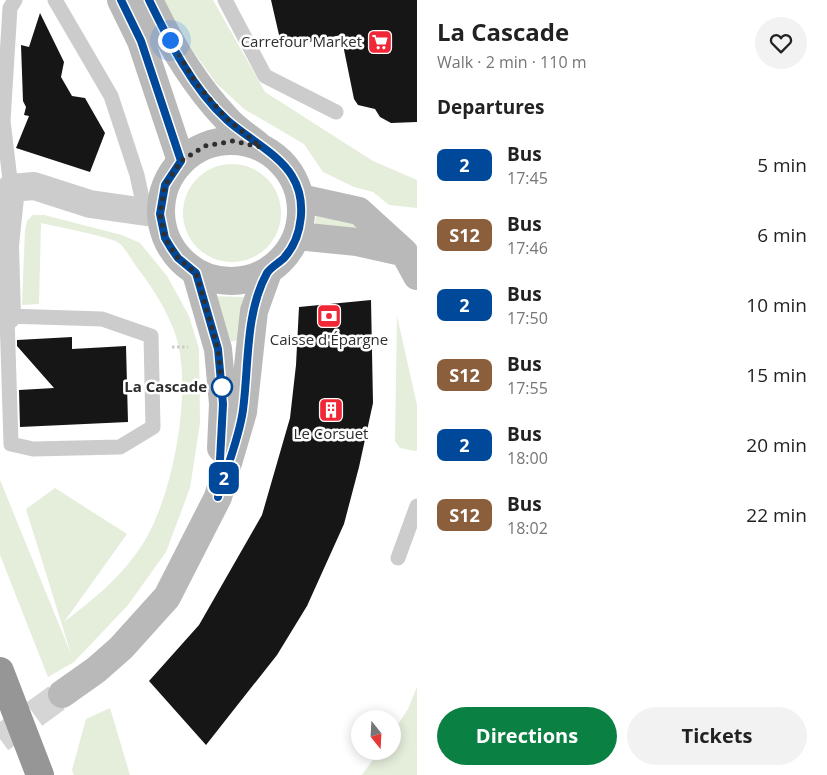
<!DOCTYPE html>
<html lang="en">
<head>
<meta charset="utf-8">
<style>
	:root { --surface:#fff; --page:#f2f2f2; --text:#222; --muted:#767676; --accent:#0b8043 }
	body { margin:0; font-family:"Open Sans",sans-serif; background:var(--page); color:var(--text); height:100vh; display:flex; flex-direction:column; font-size:19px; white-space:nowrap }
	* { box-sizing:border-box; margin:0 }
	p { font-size:16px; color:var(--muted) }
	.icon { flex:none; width:28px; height:28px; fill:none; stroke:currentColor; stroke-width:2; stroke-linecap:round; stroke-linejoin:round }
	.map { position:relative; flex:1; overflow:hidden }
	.panel { display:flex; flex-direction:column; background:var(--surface); width:410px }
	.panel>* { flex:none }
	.badge { padding:0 10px; border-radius:8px; font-size:18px; line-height:32px }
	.needle { width:32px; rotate:162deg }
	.controls { position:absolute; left:351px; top:710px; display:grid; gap:10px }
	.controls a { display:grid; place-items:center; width:50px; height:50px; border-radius:50%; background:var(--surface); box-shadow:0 2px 12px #0003; font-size:25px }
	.you { position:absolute; width:25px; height:25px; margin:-12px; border:4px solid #fff; border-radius:50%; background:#1a73e8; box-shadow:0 0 0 8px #1a73e833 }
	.map>.badge { position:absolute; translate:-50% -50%; box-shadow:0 0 0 2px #fff }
	h2 { padding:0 20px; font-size:19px; line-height:45px }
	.round { display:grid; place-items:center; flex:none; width:52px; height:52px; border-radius:26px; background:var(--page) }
	.summary { display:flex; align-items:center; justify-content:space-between; height:85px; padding:0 20px }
	h1 { font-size:24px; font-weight:700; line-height:38px }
	.cta { display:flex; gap:10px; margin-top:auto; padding:10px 20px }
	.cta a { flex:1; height:58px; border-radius:30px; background:var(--accent); color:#fff; font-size:20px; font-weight:700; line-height:58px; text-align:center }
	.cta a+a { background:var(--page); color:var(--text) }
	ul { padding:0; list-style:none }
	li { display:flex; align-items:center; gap:15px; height:70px; padding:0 20px }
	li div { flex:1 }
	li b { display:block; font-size:19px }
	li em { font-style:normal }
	li .badge { min-width:55px; font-weight:700; text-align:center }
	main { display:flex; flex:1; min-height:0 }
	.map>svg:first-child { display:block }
	.green { fill:#e5eddb }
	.building { fill:#161616 }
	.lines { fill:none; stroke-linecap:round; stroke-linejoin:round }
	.secondary-tunnel { stroke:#d5d5d5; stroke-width:28; stroke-dasharray:28 14; stroke-linecap:butt }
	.path { stroke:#ccc; stroke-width:3; stroke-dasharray:2.5 2.5; stroke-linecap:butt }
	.service { stroke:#ccc; stroke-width:15 }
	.minor { stroke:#ccc; stroke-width:28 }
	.secondary { stroke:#b9b9b9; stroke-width:28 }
	.motorway { stroke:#969696; stroke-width:28 }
	.line-casing { stroke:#fff; stroke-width:11 }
	.line { stroke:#004899; stroke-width:8 }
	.walk { stroke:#2f2f2f; stroke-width:5; stroke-dasharray:0 9 }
	.stop-dot { fill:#fff; stroke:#004899; stroke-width:2.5 }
	.labels { text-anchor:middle; stroke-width:5; stroke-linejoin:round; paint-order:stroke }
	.poi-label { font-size:15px; fill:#2f2f2f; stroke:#fff }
	.stop-label { font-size:15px; font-weight:bold; fill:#2f2f2f; stroke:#fff; text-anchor:end }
</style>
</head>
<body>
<main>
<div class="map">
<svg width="417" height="775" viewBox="0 0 417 775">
	<rect width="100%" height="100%" fill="#fff"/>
	<g class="green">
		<polygon points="161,0 213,0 265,92 373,161 417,180 417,208 389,205 373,192 354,187 323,172 304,144 244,109 216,83 178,30"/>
		<circle cx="232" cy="213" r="49"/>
		<polygon points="317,204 371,229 314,235"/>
		<path d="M 33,215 L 44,215 L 122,235 L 140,243 L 167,276 L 189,316 L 199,349 L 200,423 L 190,488 L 166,552 L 128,605 L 74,662 L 48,677 L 0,555 L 0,480 L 71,654 L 26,509 L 55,488 L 127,534 L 64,622 C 94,599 123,576 144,542 C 173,495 193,390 176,336 C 168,312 154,290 139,270 C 134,264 124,246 119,243 C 111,237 54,226 41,223 L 39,304 L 22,305 L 25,230 L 27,221 Z"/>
		<polygon points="209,296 247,297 240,340 223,343"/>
		<polygon points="397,316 417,405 417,450 415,451 400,448 395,441"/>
		<polygon points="417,687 417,775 362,775 379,751 392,751 393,732 408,709"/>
		<polygon points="110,708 130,775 74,775 72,770 86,719"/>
	</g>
	<g class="building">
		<polygon points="271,0 417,0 417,122 391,123 380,117 375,109 358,105 354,99 341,35 282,48"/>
		<polygon points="40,13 64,62 61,77 72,96 85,98 105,133 90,172 16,148 29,116 24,115 26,107 23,101 21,45 29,47"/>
		<polygon points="371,300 373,403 359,467 344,524 307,606 277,655 206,745 149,681 199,625 262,515 290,418 296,365 299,307"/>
		<polygon points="72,337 72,349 126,346 128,422 20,427 19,390 54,388 17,346 17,340"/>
	</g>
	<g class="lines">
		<polyline class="secondary-tunnel" points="0,739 62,694"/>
		<polyline class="path" points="172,347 188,347"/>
		<g class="service">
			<polyline points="55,0 111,96 137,175 145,212"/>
			<polyline points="225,0 265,76 336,112"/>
			<polyline points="11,188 3,121 10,8 15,0"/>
			<polygon points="7,316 102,319 151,336 153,427 120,447 33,449 11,444"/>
			<polyline points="398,558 417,506"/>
		</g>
		<polyline class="minor" points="7,316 5,245 11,188 34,186 90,204 160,214"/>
		<g class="secondary">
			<polyline points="121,0 141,41 181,161"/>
			<path d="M 149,0 C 169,42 193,83 225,117 C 234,128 247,136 258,145"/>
			<circle cx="231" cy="211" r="70"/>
			<polyline points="300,198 359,211 404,252 417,276"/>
			<polyline points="297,236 357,242 402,252"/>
			<polyline points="196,273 218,349 223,404 221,448"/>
			<polyline points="62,694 96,670 121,648 167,597 218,497 243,412 254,311 268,272"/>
		</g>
		<polyline class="motorway" points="0,671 40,775"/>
	</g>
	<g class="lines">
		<defs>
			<path id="line" d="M 121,0 L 141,41 L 181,161 L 165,185 L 160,214 L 165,238 L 171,248 L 178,258 L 196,273 L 218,349 L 223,404 L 218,497 C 226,469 239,439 243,410 C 249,365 245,313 267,273 C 271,267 279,263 284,258 C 303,237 307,200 292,176 C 279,154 247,138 227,120 C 192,88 169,41 149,0"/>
		</defs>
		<use href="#line" class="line-casing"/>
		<use href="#line" class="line"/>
		<polyline class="walk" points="170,40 196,83 226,118 261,147 233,141 205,146 181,161 165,185 160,214 165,238 171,248 178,258 196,273 218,349 222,387"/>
	</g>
	<defs>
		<symbol id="supermarket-square" viewBox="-11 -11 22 22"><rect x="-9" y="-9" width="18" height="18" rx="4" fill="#f02736" stroke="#fff"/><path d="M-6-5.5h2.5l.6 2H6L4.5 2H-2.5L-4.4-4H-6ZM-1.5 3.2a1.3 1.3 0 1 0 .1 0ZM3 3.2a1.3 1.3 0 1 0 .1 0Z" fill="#fff"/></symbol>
		<symbol id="bank-square" viewBox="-11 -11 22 22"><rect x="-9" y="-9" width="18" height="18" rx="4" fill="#f02736" stroke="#fff"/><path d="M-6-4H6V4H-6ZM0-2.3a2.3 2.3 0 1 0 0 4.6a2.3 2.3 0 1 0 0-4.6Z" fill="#fff"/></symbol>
		<symbol id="building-square" viewBox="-11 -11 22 22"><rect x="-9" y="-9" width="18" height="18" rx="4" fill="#f02736" stroke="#fff"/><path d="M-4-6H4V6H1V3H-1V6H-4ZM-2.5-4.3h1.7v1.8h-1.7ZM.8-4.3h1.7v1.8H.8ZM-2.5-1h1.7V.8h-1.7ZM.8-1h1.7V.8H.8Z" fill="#fff"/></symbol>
	</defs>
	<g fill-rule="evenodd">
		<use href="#supermarket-square" x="366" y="28" width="28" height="28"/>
		<use href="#bank-square" x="315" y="302" width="28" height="28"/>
		<use href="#building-square" x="317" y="396" width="28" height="28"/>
	</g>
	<circle class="stop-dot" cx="222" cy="387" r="10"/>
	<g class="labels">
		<g class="poi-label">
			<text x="362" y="47" text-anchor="end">Carrefour Market</text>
			<text x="329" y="345">Caisse d'Épargne</text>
			<text x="331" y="439">Le Corsuet</text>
		</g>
		<g class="stop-label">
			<text x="207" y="392">La Cascade</text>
		</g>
	</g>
</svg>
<div class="controls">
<a><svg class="needle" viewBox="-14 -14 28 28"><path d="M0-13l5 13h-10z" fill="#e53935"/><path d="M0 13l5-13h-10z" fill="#767676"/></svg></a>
</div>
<div class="you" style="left:170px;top:40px"></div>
<b class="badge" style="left:224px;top:478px;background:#004899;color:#fff">2</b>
</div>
<section class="panel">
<div class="summary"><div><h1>La Cascade</h1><p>Walk · 2 min · 110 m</p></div><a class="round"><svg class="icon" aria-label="heart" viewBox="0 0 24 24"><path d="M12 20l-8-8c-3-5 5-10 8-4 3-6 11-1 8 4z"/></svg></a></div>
<h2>Departures</h2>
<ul>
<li><span class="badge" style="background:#004899;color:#fff">2</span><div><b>Bus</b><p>17:45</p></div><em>5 min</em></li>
<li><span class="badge" style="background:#8b5e3c;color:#fff">S12</span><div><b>Bus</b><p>17:46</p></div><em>6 min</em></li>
<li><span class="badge" style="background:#004899;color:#fff">2</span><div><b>Bus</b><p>17:50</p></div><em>10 min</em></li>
<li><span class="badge" style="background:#8b5e3c;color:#fff">S12</span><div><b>Bus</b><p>17:55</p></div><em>15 min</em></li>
<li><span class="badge" style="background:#004899;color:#fff">2</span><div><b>Bus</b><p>18:00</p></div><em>20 min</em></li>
<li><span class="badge" style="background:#8b5e3c;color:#fff">S12</span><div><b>Bus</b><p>18:02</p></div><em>22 min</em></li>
</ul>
<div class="cta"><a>Directions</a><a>Tickets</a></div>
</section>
</main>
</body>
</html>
